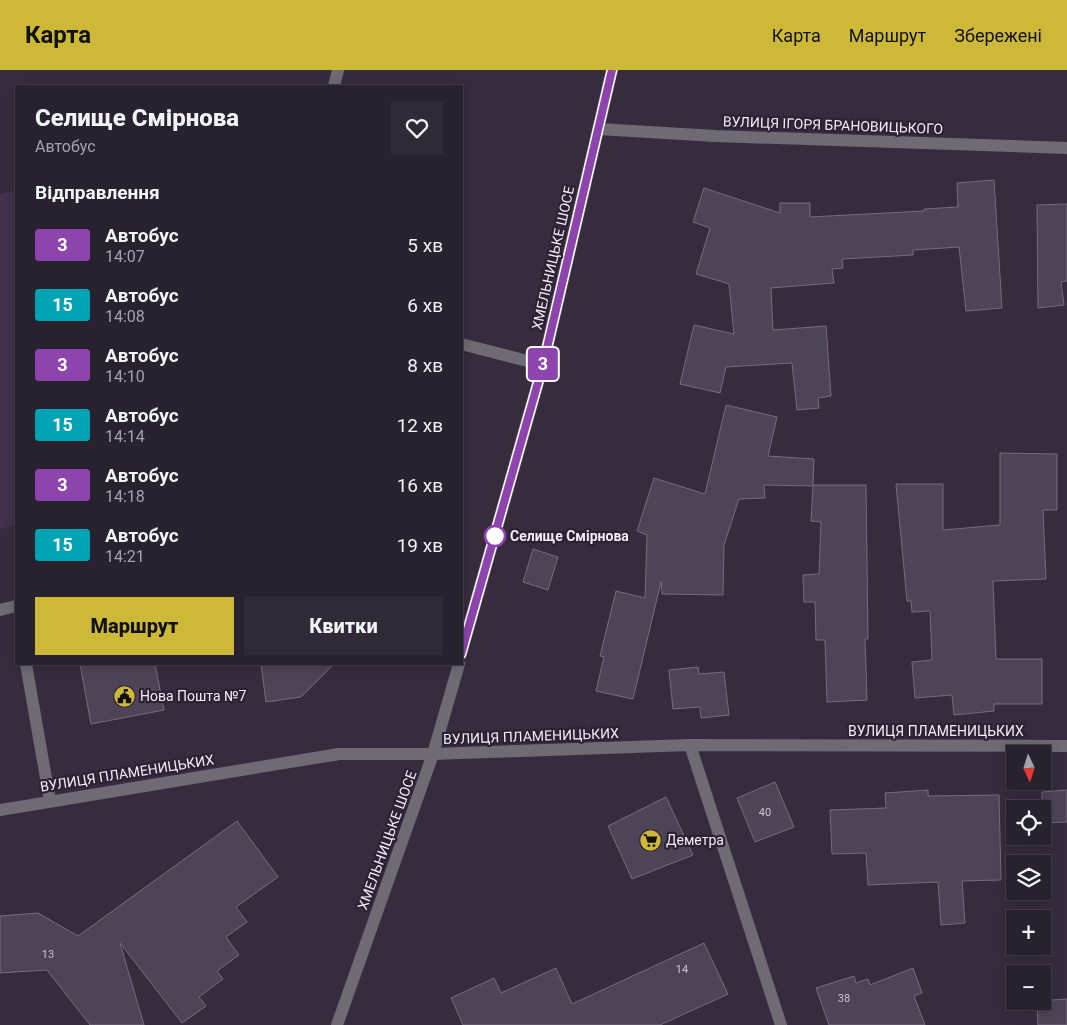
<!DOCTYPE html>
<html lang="uk">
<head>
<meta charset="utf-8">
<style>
	:root { --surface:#28212e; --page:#302936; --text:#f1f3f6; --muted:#a5a3aa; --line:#443e4a; --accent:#ceb838 }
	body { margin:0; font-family:Roboto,sans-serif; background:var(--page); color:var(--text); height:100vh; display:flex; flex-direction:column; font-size:19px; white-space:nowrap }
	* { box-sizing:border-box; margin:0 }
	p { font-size:16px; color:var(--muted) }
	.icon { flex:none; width:28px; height:28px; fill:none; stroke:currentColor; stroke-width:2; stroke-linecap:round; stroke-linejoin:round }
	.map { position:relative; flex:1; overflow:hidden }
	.panel { position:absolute; left:15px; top:15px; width:448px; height:580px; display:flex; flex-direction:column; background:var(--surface); border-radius:0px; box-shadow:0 2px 12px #0003,0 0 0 1px var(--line) }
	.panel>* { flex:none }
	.badge { padding:0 10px; border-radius:4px; font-size:18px; line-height:32px }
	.needle { width:32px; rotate:176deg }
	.buttons { position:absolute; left:1006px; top:675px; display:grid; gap:10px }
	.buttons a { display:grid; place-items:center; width:45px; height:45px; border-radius:0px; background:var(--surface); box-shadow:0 2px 12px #0003,0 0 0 1px var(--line); font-size:25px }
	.map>.badge { position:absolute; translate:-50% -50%; box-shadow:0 0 0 2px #fff }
	h2 { padding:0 20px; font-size:19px; line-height:45px }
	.round { display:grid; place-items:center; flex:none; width:52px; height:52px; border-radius:0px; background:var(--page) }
	.head { display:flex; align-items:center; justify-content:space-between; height:85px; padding:0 20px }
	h1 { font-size:24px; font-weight:800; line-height:38px }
	.action { display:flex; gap:10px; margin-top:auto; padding:10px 20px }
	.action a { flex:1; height:58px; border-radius:0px; background:var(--accent); color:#111; font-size:20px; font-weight:800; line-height:58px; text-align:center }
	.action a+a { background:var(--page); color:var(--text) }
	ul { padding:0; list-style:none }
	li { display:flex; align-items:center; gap:15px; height:60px; padding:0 20px }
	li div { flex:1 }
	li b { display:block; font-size:19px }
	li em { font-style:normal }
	li .badge { min-width:55px; font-weight:700; text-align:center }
	header { display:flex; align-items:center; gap:30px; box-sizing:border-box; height:70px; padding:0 25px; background:var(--accent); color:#111 }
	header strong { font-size:24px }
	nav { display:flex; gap:28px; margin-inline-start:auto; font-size:18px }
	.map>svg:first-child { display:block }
	.built { fill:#40334b }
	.building { fill:#4e4457; stroke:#766b80 }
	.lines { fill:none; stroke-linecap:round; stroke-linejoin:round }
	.minor { stroke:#6f6a73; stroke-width:12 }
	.line-casing { stroke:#fff; stroke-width:11 }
	.line { stroke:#8e44ad; stroke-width:8 }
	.stop-dot { fill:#fff; stroke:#8e44ad; stroke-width:2.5 }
	.labels { text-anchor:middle; stroke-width:4.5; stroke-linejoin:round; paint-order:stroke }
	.number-label { font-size:11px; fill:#c9c2cf }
	.street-label { font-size:14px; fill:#f2ecf7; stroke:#2c2234 }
	.stop-label { font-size:14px; font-weight:bold; fill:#f2ecf7; stroke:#2c2234; text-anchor:start }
	.poi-label { font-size:14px; fill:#f2ecf7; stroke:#2c2234; text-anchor:start }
</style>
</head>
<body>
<header>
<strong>Карта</strong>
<nav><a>Карта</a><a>Маршрут</a><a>Збережені</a></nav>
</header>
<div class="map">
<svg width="1067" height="955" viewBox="0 0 1067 955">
	<rect width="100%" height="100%" fill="#362c3e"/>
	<polygon class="built" points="16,120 16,455 0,459 0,124"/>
	<g class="building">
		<polygon points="994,110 1002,238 966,241 959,177 913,180 913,185 842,189 843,198 832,199 834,213 771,218 773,260 826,256 831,326 818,328 819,338 797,340 792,293 726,297 720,323 680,314 694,255 734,264 729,214 696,204 710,158 693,152 704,118 780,143 780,133 810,133 810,147 924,141 924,139 958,137 957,113"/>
		<polygon points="1067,134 1067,211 1061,212 1064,235 1038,238 1037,135"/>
		<polygon points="726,335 777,347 768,386 814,389 813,415 866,415 868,569 865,569 867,630 827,632 825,570 816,570 815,532 804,532 803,505 819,504 821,452 811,451 813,416 764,415 765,428 739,429 724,475 723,525 662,524 661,512 633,629 596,621 604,587 600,586 616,521 645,528 647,465 637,461 654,408 705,424"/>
		<polygon points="1000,383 1057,384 1057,440 1043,440 1046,509 993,511 996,589 1042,589 1042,634 994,634 994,641 954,645 952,625 915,628 912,592 932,590 930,541 912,542 911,531 907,531 896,414 943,414 943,460 1000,455"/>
		<polygon points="533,479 558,487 548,520 523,512"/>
		<polygon points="80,594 155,594 164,640 91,654"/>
		<polygon points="261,594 334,594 301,627 266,632"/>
		<polygon points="698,597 699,604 724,602 729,645 701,648 700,637 673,639 669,600"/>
		<polygon points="775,712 794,757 755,772 737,728"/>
		<polygon points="928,720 928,726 999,725 1001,810 962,811 965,853 941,855 938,812 868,815 866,783 832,784 830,740 886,738 885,723"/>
		<polygon points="1067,720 1067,752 1042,753 1042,722"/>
		<polygon points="666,727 693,785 632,809 608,756"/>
		<polygon points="237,751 278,807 236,837 247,852 226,867 239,885 217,901 223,909 199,927 206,936 182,953 120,873 144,955 90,955 47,900 0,903 0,846 38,843 78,866"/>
		<polygon points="704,873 728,924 660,955 463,955 451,928 494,908 501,923 556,898 572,934"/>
		<polygon points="913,898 922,923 914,926 925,955 829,955 816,918 854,906 856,913 868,909 870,915"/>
		<polygon points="1067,929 1067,955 1038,955 1037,931"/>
	</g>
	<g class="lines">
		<g class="minor">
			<polyline points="334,16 338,0"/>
			<polyline points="599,59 715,66 1067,78"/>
			<polyline points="461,274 543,295"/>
			<polyline points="0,540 16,536"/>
			<polyline points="461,584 543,295 612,0"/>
			<polyline points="26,594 50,731"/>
			<polyline points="690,675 781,955"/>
			<polyline points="0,740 339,684 433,684 690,675 1067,676"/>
			<polyline points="337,955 433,684 459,594"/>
		</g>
	</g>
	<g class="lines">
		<defs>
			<polyline id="line" points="461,584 543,295 612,0"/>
		</defs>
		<use href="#line" class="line-casing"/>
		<use href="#line" class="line"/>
	</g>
	<defs>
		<symbol id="civic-disc" viewBox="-11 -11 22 22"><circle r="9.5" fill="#ceb838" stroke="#2c2234"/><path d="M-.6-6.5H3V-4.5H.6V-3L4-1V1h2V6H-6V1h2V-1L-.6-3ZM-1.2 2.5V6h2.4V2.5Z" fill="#111"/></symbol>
		<symbol id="supermarket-disc" viewBox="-11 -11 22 22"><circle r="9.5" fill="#ceb838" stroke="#2c2234"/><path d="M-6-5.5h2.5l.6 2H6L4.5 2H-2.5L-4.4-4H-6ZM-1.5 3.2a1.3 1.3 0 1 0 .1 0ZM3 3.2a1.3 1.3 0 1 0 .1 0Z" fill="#111"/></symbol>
	</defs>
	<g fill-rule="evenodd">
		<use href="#civic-disc" x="112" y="614" width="25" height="25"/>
		<use href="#supermarket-disc" x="638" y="758" width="25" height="25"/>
	</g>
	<circle class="stop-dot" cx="495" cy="466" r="10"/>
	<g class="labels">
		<g class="number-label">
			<text x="765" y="746">40</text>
			<text x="48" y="888">13</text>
			<text x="682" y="903">14</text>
			<text x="844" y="932">38</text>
		</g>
		<g class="street-label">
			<text transform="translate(833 55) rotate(2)" y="5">ВУЛИЦЯ ІГОРЯ БРАНОВИЦЬКОГО</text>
			<text transform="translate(553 188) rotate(-77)" y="5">ХМЕЛЬНИЦЬКЕ ШОСЕ</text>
			<text x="936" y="666">ВУЛИЦЯ ПЛАМЕНИЦЬКИХ</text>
			<text transform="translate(531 666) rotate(-2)" y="5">ВУЛИЦЯ ПЛАМЕНИЦЬКИХ</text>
			<text transform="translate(127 703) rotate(-9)" y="5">ВУЛИЦЯ ПЛАМЕНИЦЬКИХ</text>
			<text transform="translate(387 770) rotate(-70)" y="5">ХМЕЛЬНИЦЬКЕ ШОСЕ</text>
		</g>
		<g class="stop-label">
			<text x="510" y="471">Селище Смірнова</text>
		</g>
		<g class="poi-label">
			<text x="140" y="631">Нова Пошта №7</text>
			<text x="666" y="775">Деметра</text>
		</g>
	</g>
</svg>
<div class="buttons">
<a><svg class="needle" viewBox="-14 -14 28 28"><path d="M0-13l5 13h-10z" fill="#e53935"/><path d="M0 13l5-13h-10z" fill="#a5a3aa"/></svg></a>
<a><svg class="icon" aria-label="locate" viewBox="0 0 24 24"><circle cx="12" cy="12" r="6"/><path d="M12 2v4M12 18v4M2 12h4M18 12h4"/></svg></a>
<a><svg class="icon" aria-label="layers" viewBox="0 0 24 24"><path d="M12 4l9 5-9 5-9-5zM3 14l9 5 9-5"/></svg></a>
<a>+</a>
<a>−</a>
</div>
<b class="badge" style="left:543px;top:294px;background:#8e44ad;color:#fff">3</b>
<section class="panel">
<div class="head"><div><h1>Селище Смірнова</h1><p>Автобус</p></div><a class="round"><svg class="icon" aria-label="heart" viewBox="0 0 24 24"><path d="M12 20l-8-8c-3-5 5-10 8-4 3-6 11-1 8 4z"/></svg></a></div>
<h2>Відправлення</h2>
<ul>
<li><span class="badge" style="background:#8e44ad;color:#fff">3</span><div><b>Автобус</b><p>14:07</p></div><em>5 хв</em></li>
<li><span class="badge" style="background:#00a3b4;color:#fff">15</span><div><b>Автобус</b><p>14:08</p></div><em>6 хв</em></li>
<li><span class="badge" style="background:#8e44ad;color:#fff">3</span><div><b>Автобус</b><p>14:10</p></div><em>8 хв</em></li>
<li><span class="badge" style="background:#00a3b4;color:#fff">15</span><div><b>Автобус</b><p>14:14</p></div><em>12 хв</em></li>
<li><span class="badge" style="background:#8e44ad;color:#fff">3</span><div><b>Автобус</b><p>14:18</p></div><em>16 хв</em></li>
<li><span class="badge" style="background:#00a3b4;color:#fff">15</span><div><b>Автобус</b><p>14:21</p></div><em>19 хв</em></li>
</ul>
<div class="action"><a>Маршрут</a><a>Квитки</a></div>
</section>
</div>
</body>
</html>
